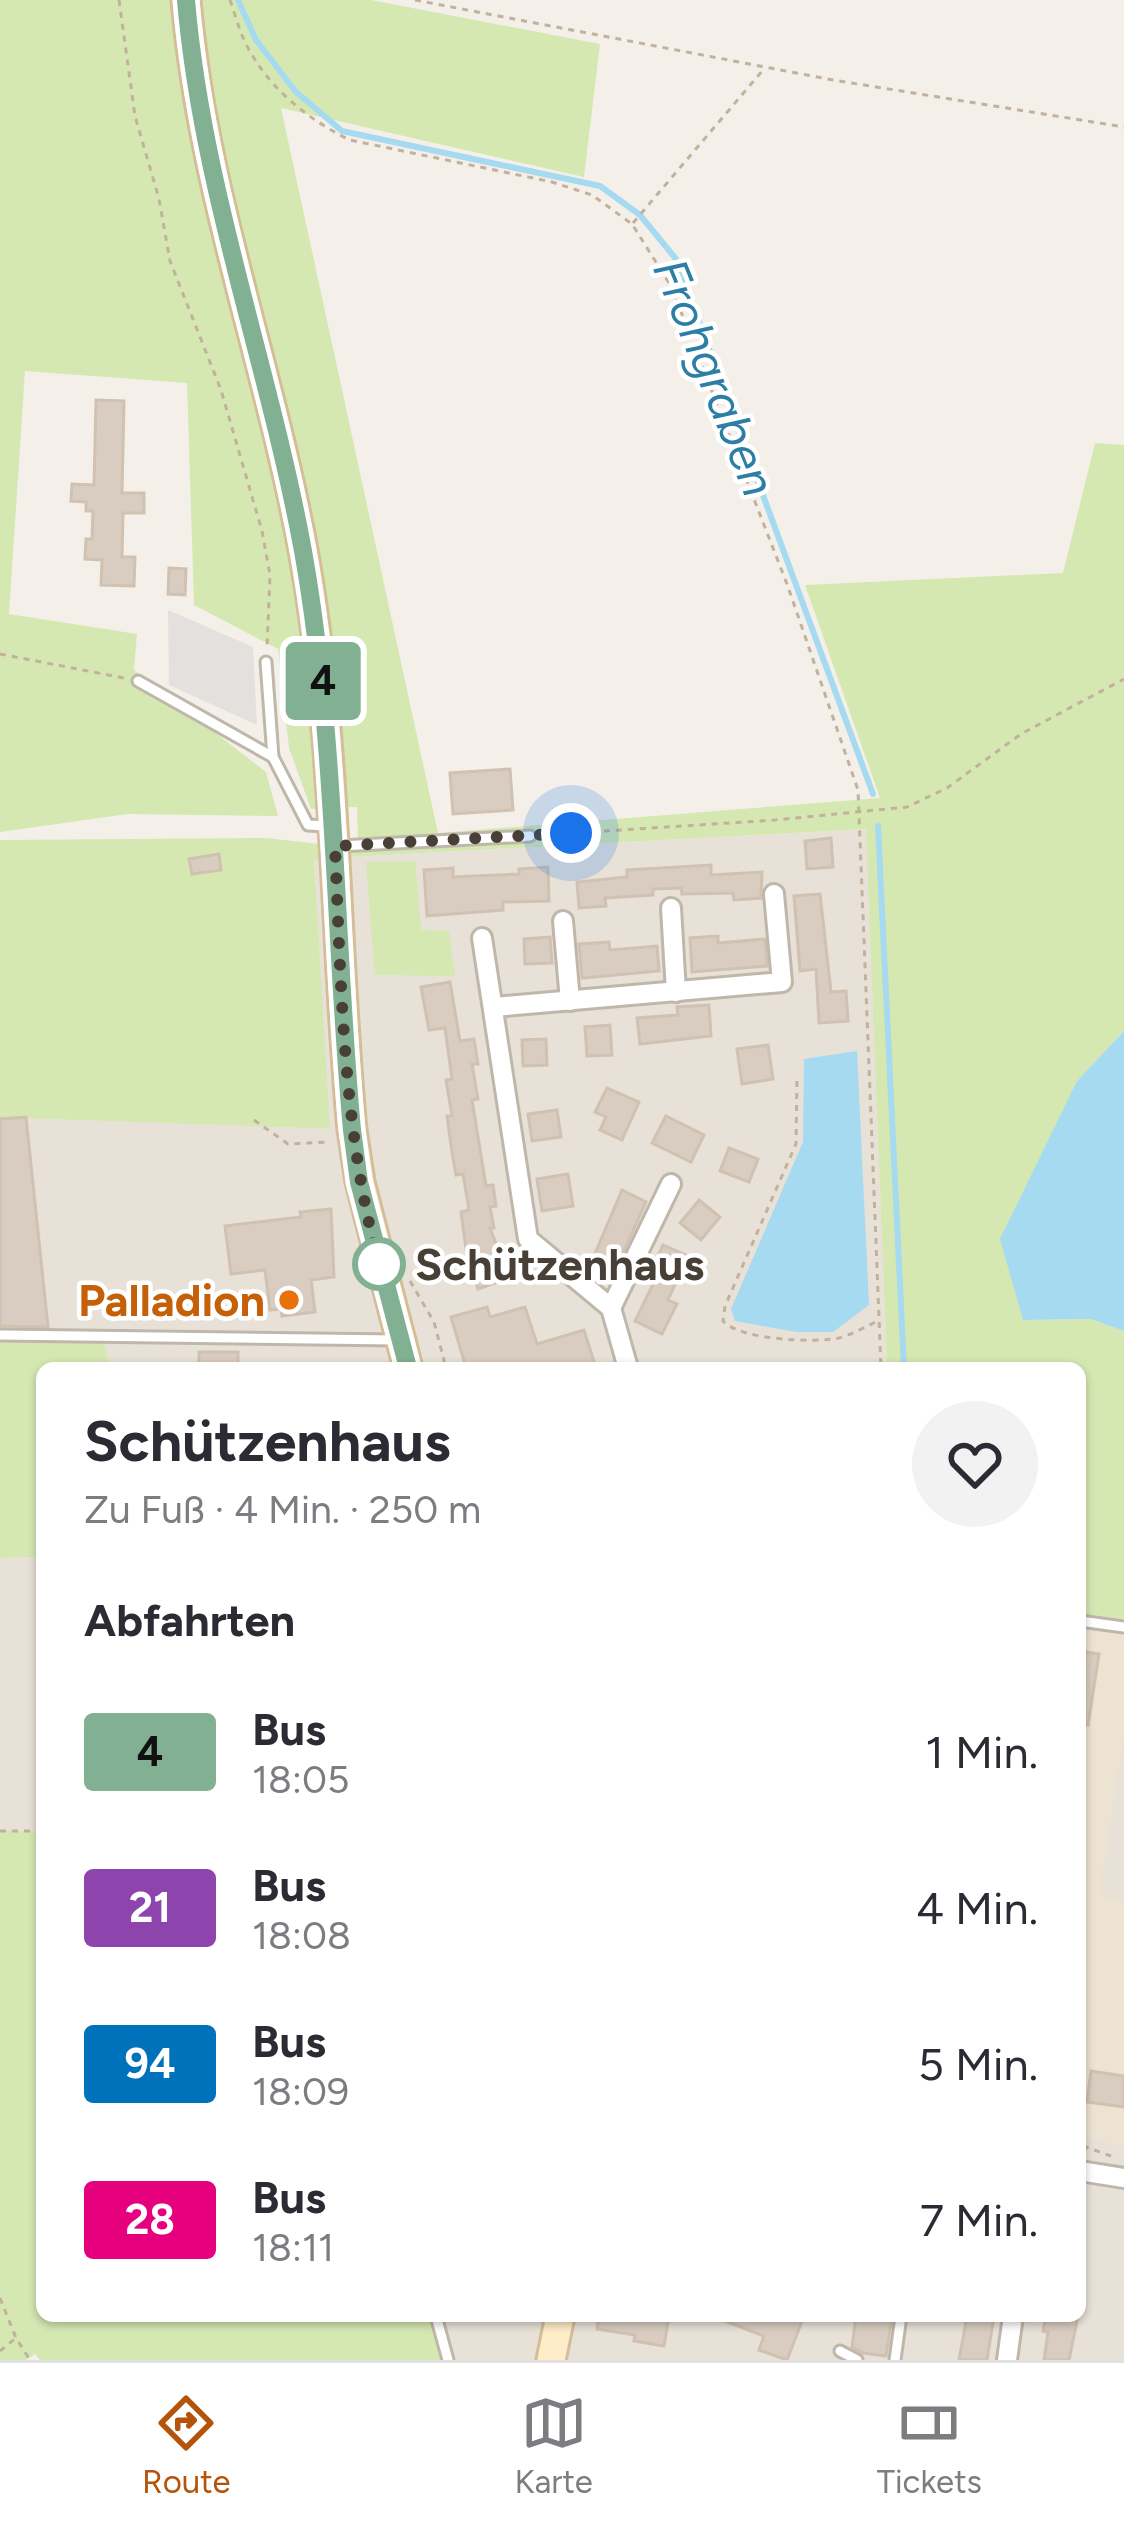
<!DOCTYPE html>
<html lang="de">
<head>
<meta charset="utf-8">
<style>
	:root { --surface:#fff; --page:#f2f2f3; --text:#2b2b33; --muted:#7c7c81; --line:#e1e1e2; --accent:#b45309 }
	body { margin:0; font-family:Figtree,sans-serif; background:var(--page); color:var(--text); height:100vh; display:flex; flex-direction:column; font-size:45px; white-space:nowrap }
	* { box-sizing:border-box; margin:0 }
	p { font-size:39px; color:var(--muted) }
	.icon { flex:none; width:66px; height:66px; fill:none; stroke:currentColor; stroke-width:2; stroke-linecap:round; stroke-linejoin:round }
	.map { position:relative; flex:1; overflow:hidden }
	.panel { position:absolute; left:36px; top:1362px; width:1050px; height:960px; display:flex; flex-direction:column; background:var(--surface); border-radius:18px; box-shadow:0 3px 9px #0004 }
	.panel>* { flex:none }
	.badge { padding:0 24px; border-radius:9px; font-size:42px; line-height:78px }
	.you { position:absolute; width:60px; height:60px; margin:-30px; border:9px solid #fff; border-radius:50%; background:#1a73e8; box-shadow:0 0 0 18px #1a73e833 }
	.map>.badge { position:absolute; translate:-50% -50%; box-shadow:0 0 0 6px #fff }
	h2 { padding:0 48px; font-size:45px; line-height:108px }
	.round { display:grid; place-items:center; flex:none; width:126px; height:126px; border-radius:63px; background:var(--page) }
	.headline { display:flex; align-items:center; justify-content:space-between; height:204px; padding:0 48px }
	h1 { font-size:57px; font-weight:700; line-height:90px }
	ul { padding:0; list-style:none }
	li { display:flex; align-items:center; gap:36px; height:156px; padding:0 48px }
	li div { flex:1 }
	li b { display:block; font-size:45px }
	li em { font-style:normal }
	li .badge { min-width:132px; font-weight:700; text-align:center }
	.menu { display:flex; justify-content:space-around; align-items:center; height:168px; border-top:3px solid var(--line); background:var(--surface); font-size:33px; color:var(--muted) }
	.menu a { display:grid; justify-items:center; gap:6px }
	.menu .current { color:var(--accent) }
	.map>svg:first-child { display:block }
	.residential { fill:#e8e1d7 }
	.education { fill:#ede3d3 }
	.green { fill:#d5e8b2 }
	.parking { fill:#e3e0dd }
	.water { fill:#a6daf1 }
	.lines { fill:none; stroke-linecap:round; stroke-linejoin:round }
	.stream { stroke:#a6daf1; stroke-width:6 }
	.building { fill:#d9cdc1; stroke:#d1c1b1; stroke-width:3 }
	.lane-casing { stroke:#c0b7ab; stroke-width:15 }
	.street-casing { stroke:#c0b7ab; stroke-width:24 }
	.secondary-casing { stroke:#d4be99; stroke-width:33 }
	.path { stroke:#c2b19c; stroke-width:3; stroke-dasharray:6 6; stroke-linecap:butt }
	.lane { stroke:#fff; stroke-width:9 }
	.street { stroke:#fff; stroke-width:18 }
	.secondary { stroke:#ffecc9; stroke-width:27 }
	.line-casing { stroke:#fff; stroke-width:27 }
	.line { stroke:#82b092; stroke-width:18 }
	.walk { stroke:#484037; stroke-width:12; stroke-dasharray:0 21.6 }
	.stop-dot { fill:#fff; stroke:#82b092; stroke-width:6 }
	.food-dot { fill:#e8710a; stroke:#fff; stroke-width:4.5 }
	.labels { text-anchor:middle; stroke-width:9; stroke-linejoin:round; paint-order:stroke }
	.stop-label { font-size:45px; font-weight:bold; fill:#484037; stroke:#fff; text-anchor:start }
	.food-label { font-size:45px; font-weight:bold; fill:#c56008; stroke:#fff; text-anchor:end }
	.water-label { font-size:48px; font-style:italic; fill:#2c7ea5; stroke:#fff }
</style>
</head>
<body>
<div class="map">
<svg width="1124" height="2360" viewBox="0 0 1124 2360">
	<rect width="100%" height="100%" fill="#f4f0e9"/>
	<g class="residential">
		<polygon points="867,829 887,1368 111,1368 102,1335 49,1336 26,1117 329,1129 314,859"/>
		<polygon points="42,1557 42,1831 0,1831 0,1558"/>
		<polygon points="1080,1617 1124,1623 1124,2360 448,2360 436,2316 1080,2316"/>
	</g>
	<polygon class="education" points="1080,1617 1124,1623 1124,1737 1099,1896 1124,1901 1124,2148 1080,2135"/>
	<g class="green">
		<polygon points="0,0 371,0 600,44 584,177 281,108 438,833 880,798 805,585 1063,573 1095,443 1124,445 1124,1031 1077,1081 1023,1320 1091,1319 1124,1331 1124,1623 1080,1617 1080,1368 887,1368 866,829 314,859 330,1129 26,1118 49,1336 102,1335 111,1368 42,1368 42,1557 0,1558 0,840 267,838 335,846 358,842 357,807 311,809 289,748 278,649 194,605 187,383 25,371 9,614 137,634 134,670 266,772 278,816 128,814 0,832"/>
		<polygon points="415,861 421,930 449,931 455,976 375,975 366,862"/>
		<polygon points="0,1831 42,1831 42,2316 436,2316 448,2360 40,2360 35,2354 26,2360 0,2360"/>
	</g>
	<polygon class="parking" points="168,610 253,647 257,725 169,685"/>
	<g class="water">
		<polygon points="1124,1031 1124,1331 1091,1319 1023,1320 1000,1239 1077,1081"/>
		<polygon points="857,1051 869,1305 833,1332 796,1332 735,1321 731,1309 803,1142 804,1059"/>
	</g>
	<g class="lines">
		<g class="stream">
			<polyline points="238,0 256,40 296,92 342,131 600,186 640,215 676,259 873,794"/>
			<polyline points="878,826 904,1368"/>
		</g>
	</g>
	<g class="building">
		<polygon points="96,400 124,401 122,493 144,493 144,513 123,513 122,557 135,557 134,586 101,585 102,560 85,559 86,539 92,539 93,511 86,511 86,502 71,501 72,484 94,485"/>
		<polygon points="169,568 186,569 185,595 168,594"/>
		<polygon points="510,769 513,810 453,814 450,773"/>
		<polygon points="831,838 833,867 807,869 805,841"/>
		<polygon points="219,854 221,870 192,874 189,859"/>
		<polygon points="711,865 711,875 762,872 761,898 734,900 733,893 682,894 681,888 653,889 653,895 605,898 606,906 579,908 577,882 627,877 627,870"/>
		<polygon points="548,867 549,901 503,902 503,910 427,916 424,870 453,868 453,877 519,874 519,869"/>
		<polygon points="820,894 831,992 846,991 848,1021 819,1023 816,969 800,971 794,896"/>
		<polygon points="718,936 718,943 765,939 767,966 692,972 690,938"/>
		<polygon points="550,937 552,963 525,964 524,939"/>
		<polygon points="609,942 610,950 657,946 659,971 582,978 579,944"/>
		<polygon points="450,982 460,1041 474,1039 478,1064 472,1064 478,1099 472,1100 486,1186 493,1185 496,1206 490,1207 494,1228 490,1228 509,1278 478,1289 467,1256 461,1212 469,1210 463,1174 456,1175 452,1152 447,1116 452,1116 446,1080 452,1079 445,1028 429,1030 421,987"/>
		<polygon points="709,1005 711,1036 640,1044 637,1018 678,1015 677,1007"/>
		<polygon points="610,1025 612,1055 587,1056 585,1027"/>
		<polygon points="546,1039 547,1065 523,1066 522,1040"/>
		<polygon points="768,1045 773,1079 742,1084 737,1049"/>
		<polygon points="607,1088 639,1102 622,1140 600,1130 606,1117 595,1112"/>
		<polygon points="557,1110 561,1137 532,1141 528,1114"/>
		<polygon points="666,1116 704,1135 691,1162 652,1143"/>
		<polygon points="26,1117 48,1327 0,1326 0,1119"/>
		<polygon points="729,1148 758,1159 749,1182 720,1171"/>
		<polygon points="568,1174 573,1206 542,1211 537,1179"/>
		<polygon points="622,1190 646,1202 617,1266 594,1256"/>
		<polygon points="699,1200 720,1217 701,1240 680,1223"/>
		<polygon points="331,1209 334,1277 311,1280 315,1312 282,1316 281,1309 270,1310 265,1270 231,1274 225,1226 301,1217 300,1212"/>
		<polygon points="663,1245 688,1256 668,1300 677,1304 662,1334 635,1321 659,1272 652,1269"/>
		<polygon points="487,1307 490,1317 525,1307 537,1344 584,1330 596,1368 466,1368 451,1317"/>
		<rect x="199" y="1352" width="39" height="16"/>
		<polygon points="1080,1651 1099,1654 1088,1725 1080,1724"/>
		<polygon points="1091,2071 1124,2076 1124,2107 1087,2102"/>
		<polygon points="599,2316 669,2316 664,2346 634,2341 635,2335 597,2329"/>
		<polygon points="804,2316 787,2360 759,2350 764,2336 715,2317"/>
		<polygon points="856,2316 892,2316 886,2356 863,2353 852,2347"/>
		<polygon points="967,2316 994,2316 987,2360 959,2360"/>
		<polygon points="1046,2316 1078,2316 1069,2360 1044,2360 1048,2332 1043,2331"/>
	</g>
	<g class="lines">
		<defs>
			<g id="lane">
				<polyline points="266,662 273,757 308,825 328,826"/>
				<polyline points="138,681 273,757"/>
				<polyline points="340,846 530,836"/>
				<polyline points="0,1335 397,1340"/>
				<polyline points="1080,1621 1124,1627"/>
				<polyline points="436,2316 448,2360"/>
				<polyline points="840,2351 857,2360"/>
				<polyline points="895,2360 901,2316"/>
			</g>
			<g id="street">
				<polyline points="671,908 676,992"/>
				<polyline points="563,921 570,1001"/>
				<polyline points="482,938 528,1239 611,1308 628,1368"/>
				<polyline points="494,1007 782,982 774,894"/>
				<polyline points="611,1308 671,1184"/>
				<polyline points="1080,2171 1124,2178"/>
				<polyline points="1007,2360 1013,2316"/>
			</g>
			<g id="secondary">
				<path d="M 186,0 C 202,189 269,365 303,550 C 338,742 334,937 352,1130 L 360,1182 L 408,1368"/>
				<polyline points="551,2360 560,2316"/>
			</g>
		</defs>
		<use href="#lane" class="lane-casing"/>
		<use href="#street" class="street-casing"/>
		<use href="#secondary" class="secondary-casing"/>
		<g class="path">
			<polyline points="119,0 135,116 159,199 170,261 221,390 262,531 270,575 267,648"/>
			<path d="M 230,0 C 236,17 241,38 251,53 C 273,92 311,121 350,140 L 552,182 L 592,195 L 632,224 L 671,286 L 787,584 L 858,790 L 881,1368"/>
			<polyline points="415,0 833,80 1124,127"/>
			<polyline points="633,223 763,70"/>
			<polyline points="0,654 124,678"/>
			<polyline points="544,835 775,820 907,807 947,788 1021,734 1124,679"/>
			<path d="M 797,1081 L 796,1144 L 725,1306 L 723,1321 C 740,1340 814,1343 839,1338 C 851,1335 865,1327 876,1322"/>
			<polyline points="254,1120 288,1144 330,1142"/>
			<polyline points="410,1281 434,1322 446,1368"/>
			<polyline points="0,1831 42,1831"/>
			<polyline points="1083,2146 1111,2156"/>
			<polyline points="0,2298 16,2338 30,2360"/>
			<polyline points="0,2351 16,2338"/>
		</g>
		<use href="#lane" class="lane"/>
		<use href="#street" class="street"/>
		<use href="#secondary" class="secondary"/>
	</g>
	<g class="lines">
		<defs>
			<path id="line" d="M 186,0 C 202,189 269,365 303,551 C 337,742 334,937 352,1130 L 359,1182 L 408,1368"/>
		</defs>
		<use href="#line" class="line-casing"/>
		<use href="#line" class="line"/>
		<path class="walk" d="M 379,1264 C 343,1131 341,986 335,846 L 571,833"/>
	</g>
	<circle class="stop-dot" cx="379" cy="1264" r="24"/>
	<circle class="food-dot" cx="289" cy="1300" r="12"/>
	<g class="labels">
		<g class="stop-label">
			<text x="415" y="1280">Schützenhaus</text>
		</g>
		<g class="food-label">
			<text x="265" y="1316">Palladion</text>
		</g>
		<g class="water-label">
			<text transform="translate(715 377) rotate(68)" y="17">Frohgraben</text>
		</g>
	</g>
</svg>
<div class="you" style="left:571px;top:833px"></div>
<b class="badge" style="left:323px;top:681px;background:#82b092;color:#111">4</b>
<section class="panel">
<div class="headline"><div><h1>Schützenhaus</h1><p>Zu Fuß · 4 Min. · 250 m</p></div><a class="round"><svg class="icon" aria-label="heart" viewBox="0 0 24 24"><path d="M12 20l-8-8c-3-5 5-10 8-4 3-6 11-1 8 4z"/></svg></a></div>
<h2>Abfahrten</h2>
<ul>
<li><span class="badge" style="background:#82b092;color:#111">4</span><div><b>Bus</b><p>18:05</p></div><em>1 Min.</em></li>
<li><span class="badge" style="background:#8e44ad;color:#fff">21</span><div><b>Bus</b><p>18:08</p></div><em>4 Min.</em></li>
<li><span class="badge" style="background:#0072bc;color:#fff">94</span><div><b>Bus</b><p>18:09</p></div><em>5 Min.</em></li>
<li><span class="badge" style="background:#e6007e;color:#fff">28</span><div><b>Bus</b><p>18:11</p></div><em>7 Min.</em></li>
</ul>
</section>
</div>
<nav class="menu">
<a class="current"><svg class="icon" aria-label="directions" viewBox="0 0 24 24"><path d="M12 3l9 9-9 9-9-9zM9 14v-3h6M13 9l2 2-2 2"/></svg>Route</a>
<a><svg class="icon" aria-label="map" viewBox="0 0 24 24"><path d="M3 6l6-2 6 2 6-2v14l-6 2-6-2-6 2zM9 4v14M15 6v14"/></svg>Karte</a>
<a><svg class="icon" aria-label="tickets" viewBox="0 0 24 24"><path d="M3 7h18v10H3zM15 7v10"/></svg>Tickets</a>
</nav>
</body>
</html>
